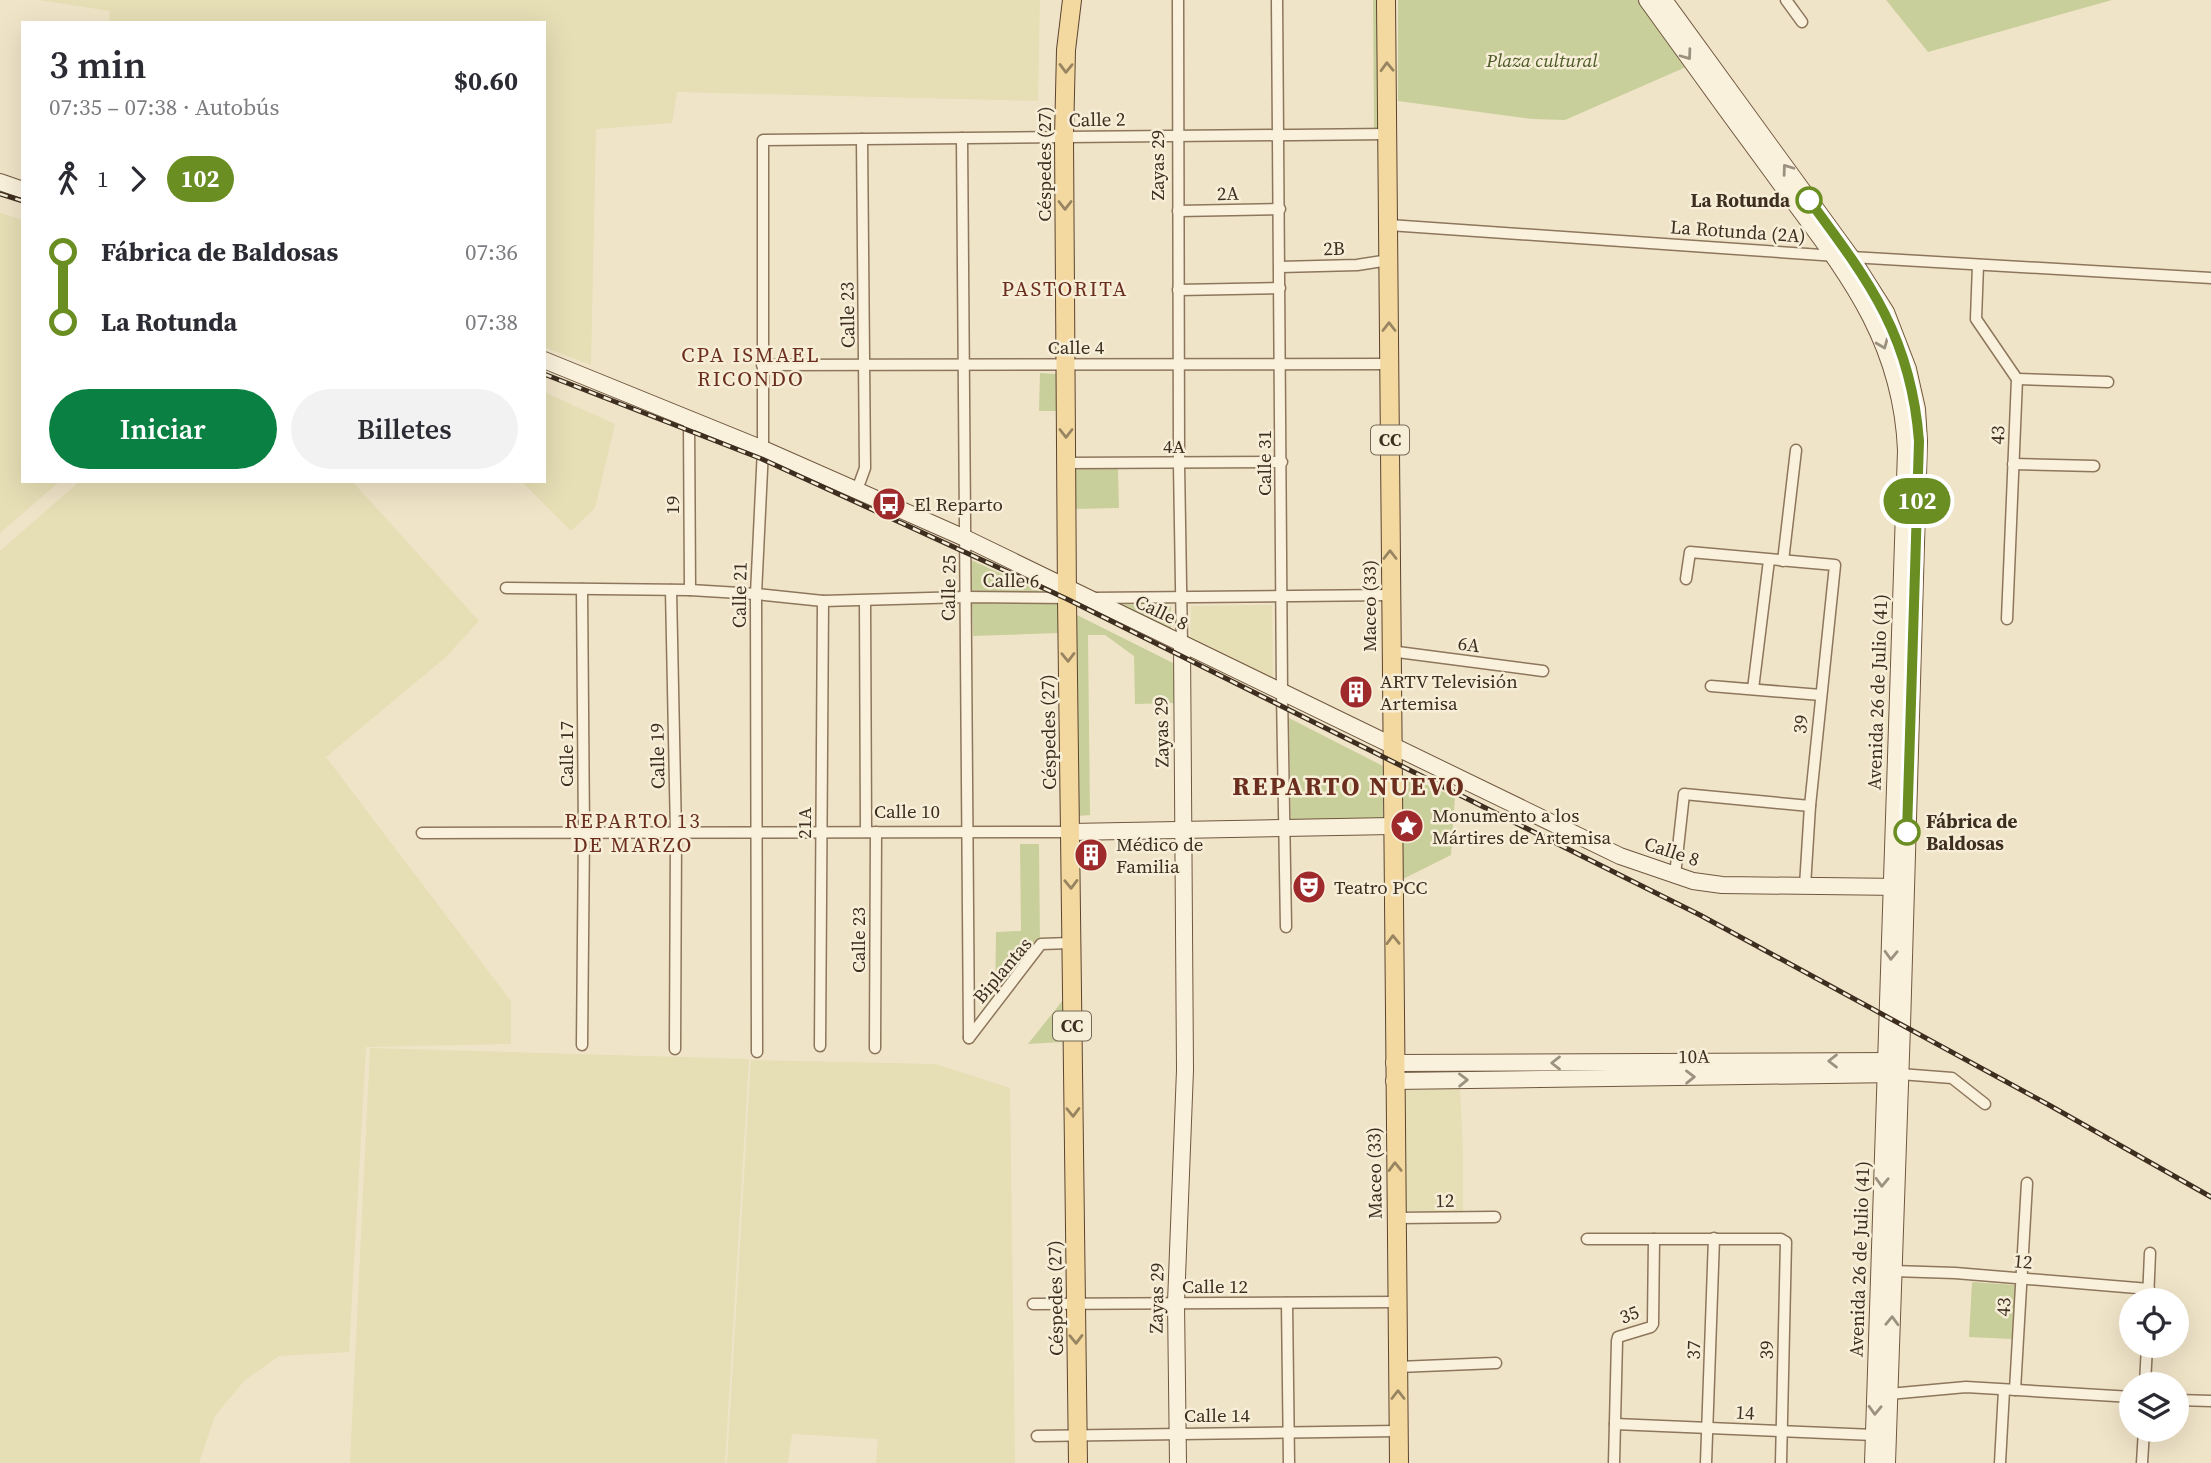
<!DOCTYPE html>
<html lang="es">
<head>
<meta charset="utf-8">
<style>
	:root { --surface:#fff; --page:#f2f2f3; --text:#2b2b33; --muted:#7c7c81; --accent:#0b8043 }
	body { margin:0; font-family:"Source Serif 4",serif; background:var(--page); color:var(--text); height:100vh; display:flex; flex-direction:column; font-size:26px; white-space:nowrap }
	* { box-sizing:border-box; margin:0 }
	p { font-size:23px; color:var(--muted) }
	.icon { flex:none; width:38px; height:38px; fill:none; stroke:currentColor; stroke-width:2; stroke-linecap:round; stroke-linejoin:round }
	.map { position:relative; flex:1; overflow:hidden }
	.sheet { position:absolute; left:21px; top:21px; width:525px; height:462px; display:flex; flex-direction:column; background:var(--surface); border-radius:0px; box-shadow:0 7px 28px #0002 }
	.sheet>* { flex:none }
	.badge { padding:0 14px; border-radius:23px; font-size:24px; line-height:46px }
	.tools { position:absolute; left:2119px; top:1288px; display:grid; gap:14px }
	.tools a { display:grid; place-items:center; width:70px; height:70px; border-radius:50%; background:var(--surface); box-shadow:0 7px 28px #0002; font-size:35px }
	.map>.badge { position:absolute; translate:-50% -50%; box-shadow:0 0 0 4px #fff }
	.legs { display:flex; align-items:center; gap:10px; height:77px; padding:0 28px; font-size:23px }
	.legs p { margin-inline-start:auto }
	.overview { display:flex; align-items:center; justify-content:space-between; height:119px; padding:0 28px }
	h1 { font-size:38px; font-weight:600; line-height:52px }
	.action { display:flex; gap:14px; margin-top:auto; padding:14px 28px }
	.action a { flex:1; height:80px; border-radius:42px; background:var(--accent); color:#fff; font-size:28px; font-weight:600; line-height:80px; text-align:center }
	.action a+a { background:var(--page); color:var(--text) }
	ul { padding:0 28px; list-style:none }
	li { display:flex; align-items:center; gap:24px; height:70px; font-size:26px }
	li i { display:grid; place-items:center; width:10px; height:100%; margin:0 9px; background:currentColor }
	li i::after { content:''; width:18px; height:18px; margin:-9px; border:5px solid; border-radius:50%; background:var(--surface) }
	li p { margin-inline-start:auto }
	li:first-child i { background:linear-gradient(#0000 50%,currentColor 0) }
	li:last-child i { background:linear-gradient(currentColor 50%,#0000 0) }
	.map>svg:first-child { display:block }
	.farmland { fill:#e6deb5 }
	.green { fill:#c9cf9b }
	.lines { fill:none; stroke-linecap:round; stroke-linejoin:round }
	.street-casing { stroke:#8d765c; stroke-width:13 }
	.secondary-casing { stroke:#6f573f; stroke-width:18 }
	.primary-casing { stroke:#5b4430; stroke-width:20 }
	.street { stroke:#faf1dc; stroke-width:10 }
	.secondary { stroke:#faf1dc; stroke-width:16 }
	.primary { stroke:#f3d9a0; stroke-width:18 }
	.rail-casing { stroke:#3d2e20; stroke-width:5 }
	.rail { stroke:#f7eed8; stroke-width:2.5; stroke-dasharray:8; stroke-linecap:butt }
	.oneway { stroke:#9c907e }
	.oneway2 { stroke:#988460 }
	.line-1-casing { stroke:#fff; stroke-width:16 }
	.line-1 { stroke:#6b8e23; stroke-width:10 }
	.stop-1-dot { fill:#fff; stroke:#6b8e23; stroke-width:3.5 }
	.labels { text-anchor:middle; stroke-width:5; stroke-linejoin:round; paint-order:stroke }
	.shield { fill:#f7eed8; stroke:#756857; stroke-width:2 }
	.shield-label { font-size:18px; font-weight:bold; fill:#3d2e20 }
	.park-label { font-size:19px; font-style:italic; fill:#4d5a26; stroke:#f7eed8 }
	.street-label { font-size:19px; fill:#3d2e20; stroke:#f7eed8 }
	.stop-label { font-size:19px; font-weight:bold; fill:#3d2e20; stroke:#f7eed8; text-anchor:end }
	.poi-label { font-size:19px; fill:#3d2e20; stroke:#f7eed8; text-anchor:start }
	.neighbourhood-label { font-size:21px; letter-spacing:2px; fill:#6b2e1e; stroke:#f7eed8 }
	.district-label { font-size:26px; font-weight:bold; letter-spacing:2px; fill:#6b2e1e; stroke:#f7eed8 }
</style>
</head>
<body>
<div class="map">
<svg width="2211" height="1463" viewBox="0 0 2211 1463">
	<rect width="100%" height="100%" fill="#f0e4c8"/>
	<g class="farmland">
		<polygon points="38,0 1040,0 1038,101 677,92 672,123 596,129 591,365 544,347 544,23 109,23 110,11"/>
		<polygon points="0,213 23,220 23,481 60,481 0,533"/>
		<polygon points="546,393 615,424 595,508 571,531 521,481 544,481"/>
		<polygon points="80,481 352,481 479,621 446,657 326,757 511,1001 511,1044 366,1047 349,1352 279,1356 245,1380 215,1416 199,1463 0,1463 0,551"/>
		<polygon points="1272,605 1273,680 1190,639 1191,606"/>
		<polygon points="370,1048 749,1059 725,1463 350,1463"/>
		<polygon points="751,1060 936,1064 1010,1088 1015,1463 876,1463 878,1439 792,1434 788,1463 727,1463"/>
		<polygon points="1460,1088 1463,1153 1463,1211 1404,1211 1406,1090"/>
	</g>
	<g class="green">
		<polygon points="1373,0 1380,0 1382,132 1374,132"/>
		<polygon points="1398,0 1638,0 1686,67 1565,120 1532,119 1398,101"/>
		<polygon points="1886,0 2112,0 1928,52"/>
		<polygon points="1040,373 1057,374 1056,411 1039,411"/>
		<polygon points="1072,469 1118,469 1119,508 1072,509"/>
		<polygon points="971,560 1048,595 972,593"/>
		<polygon points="972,603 1057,604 1059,608 1059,633 973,636"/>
		<polygon points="1118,604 1171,606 1171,632"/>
		<polygon points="1075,614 1175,664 1175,703 1135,704 1134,656 1105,635 1088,635 1090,815 1077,816"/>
		<polygon points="1289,718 1383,766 1383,819 1291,820"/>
		<polygon points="1400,773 1455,797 1451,855 1403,879"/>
		<polygon points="1020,844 1039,844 1040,942 995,1000 996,932 1021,931"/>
		<polygon points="1063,1000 1063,1042 1028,1044"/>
		<polygon points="1972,1282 2016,1285 2012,1339 1969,1337"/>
	</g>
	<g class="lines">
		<defs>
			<g id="street">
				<polyline points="1178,0 1179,464 1182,645"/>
				<polyline points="1277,0 1282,693 1286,927"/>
				<polyline points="1786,0 1802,22"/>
				<polyline points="962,138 969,1038"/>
				<polyline points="1178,211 1280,209"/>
				<polyline points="1389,225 1851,257 2211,278"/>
				<polyline points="1978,265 1976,319 2017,379 2007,619"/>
				<polyline points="1280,267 1357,265 1389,260"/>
				<polyline points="1178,290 1280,288"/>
				<polyline points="762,365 1389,364"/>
				<polyline points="2017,379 2108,382"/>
				<polyline points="689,420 690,590"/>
				<polyline points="1066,463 1282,462"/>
				<polyline points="2013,464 2094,466"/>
				<polyline points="857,490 865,468 862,139"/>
				<polyline points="1783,561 1796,450"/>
				<polyline points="1686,579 1690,552 1835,565 1810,806 1805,886"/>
				<polyline points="506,588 690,590 756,594 823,601 965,597 1072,598"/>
				<polyline points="582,589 584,833 582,1045"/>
				<polyline points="671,590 676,834 675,1049"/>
				<polyline points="1092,598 1390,595"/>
				<polyline points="865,601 866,832"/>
				<polyline points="1390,651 1543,671"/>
				<polyline points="1711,686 1821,695"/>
				<polyline points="1753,689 1769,560"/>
				<polyline points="422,833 1070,832"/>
				<polyline points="1675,875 1684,794 1810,806"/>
				<polyline points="969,1038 1041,944 1071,943"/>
				<polyline points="820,1046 823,601"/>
				<polyline points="875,1048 876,832"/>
				<polyline points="757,1052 756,594 763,449 763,140 1388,134"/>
				<polyline points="1900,1074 1952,1078 1985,1104"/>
				<polyline points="1396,1218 1495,1217"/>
				<polyline points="1587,1239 1781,1239 1786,1242 1781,1463"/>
				<polyline points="1893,1271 1955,1273 2149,1289"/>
				<polyline points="2148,1300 2150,1253"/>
				<polyline points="1287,1303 1289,1463"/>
				<polyline points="1033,1304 1397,1302"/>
				<polyline points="1398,1367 1496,1363"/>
				<polyline points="2145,1384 2147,1346"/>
				<polyline points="2015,1390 2027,1183"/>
				<polyline points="1889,1394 1966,1387 2132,1397"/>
				<polyline points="2177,1400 2211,1401"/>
				<polyline points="1615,1424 1874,1435"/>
				<polyline points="1037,1436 1398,1431"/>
				<polyline points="1614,1463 1617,1341 1618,1337 1651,1327 1653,1324 1654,1239"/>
				<polyline points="1706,1463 1714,1238"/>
				<polyline points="2000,1463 2004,1390"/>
				<polyline points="2142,1463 2144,1430"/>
			</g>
			<g id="secondary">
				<path d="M 1647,0 C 1688,57 1730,115 1772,172 C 1838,263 1901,332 1906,450 L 1873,1463"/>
				<polyline points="1664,0 1851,257 1886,312 1908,369 1917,409 1919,441 1902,1026 1887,1463"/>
				<polyline points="0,182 23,190"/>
				<polyline points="544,360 763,449 967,539 1620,856 1693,881 1722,885 1902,887"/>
				<polyline points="1070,832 1392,826"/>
				<polyline points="1394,1063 1895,1061"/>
				<polyline points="1394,1081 1896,1074"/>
				<polyline points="1178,1463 1176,1303 1185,1070 1182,645"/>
			</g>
			<g id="primary">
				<polyline points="1072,0 1066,50 1064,137 1067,599 1078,1463"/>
				<polyline points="1386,0 1399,1463"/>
			</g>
		</defs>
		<use href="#street" class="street-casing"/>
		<use href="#secondary" class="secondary-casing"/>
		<use href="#primary" class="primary-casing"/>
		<use href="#street" class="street"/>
		<use href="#secondary" class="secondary"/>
		<use href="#primary" class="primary"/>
		<defs>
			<g id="rail">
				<polyline points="0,194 23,201"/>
				<polyline points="544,374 762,459 1067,599 1700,915 2049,1105 2211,1197"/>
			</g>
		</defs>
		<use href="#rail" class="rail-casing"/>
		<use href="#rail" class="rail"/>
	</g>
	<defs><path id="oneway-chevron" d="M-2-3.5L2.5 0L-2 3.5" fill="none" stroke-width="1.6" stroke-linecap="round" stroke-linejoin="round" transform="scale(1.75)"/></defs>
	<g class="oneway">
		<use href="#oneway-chevron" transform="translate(1687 55) rotate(54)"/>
		<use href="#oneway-chevron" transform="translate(1787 169) rotate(-126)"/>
		<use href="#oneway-chevron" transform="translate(1883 344) rotate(68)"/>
		<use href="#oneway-chevron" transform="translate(1891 955) rotate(92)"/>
		<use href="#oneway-chevron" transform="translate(1833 1061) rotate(180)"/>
		<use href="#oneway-chevron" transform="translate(1556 1063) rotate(180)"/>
		<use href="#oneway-chevron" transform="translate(1690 1077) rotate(-1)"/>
		<use href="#oneway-chevron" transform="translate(1463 1080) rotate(-1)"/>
		<use href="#oneway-chevron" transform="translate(1882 1182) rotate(92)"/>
		<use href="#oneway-chevron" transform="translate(1892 1321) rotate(-88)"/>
		<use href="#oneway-chevron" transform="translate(1875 1410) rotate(92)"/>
	</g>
	<g class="oneway2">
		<use href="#oneway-chevron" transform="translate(1387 67) rotate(-92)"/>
		<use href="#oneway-chevron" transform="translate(1066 68) rotate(91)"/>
		<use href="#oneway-chevron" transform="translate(1065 205) rotate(90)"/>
		<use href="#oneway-chevron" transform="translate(1389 327) rotate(-90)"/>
		<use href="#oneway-chevron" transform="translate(1066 433) rotate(90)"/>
		<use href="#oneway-chevron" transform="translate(1390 555) rotate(-90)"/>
		<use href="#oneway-chevron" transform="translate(1068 657) rotate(89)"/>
		<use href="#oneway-chevron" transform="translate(1071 884) rotate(89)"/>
		<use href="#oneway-chevron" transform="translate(1393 940) rotate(-91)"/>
		<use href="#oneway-chevron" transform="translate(1073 1112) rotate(89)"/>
		<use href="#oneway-chevron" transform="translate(1395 1167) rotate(-91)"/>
		<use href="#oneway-chevron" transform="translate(1076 1339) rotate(89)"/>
		<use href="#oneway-chevron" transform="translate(1398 1395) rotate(-90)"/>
	</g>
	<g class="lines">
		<defs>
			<path id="line-1" d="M 1809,200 C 1869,281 1911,336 1919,441 L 1907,832"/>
		</defs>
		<use href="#line-1" class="line-1-casing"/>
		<use href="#line-1" class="line-1"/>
	</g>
	<defs>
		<symbol id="bus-disc" viewBox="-11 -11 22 22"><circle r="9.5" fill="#9e2a2b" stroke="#f7eed8"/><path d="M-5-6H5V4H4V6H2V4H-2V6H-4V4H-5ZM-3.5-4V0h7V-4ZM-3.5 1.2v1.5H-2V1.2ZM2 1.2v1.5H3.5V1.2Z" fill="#fff"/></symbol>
		<symbol id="building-disc" viewBox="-11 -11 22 22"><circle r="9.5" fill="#9e2a2b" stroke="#f7eed8"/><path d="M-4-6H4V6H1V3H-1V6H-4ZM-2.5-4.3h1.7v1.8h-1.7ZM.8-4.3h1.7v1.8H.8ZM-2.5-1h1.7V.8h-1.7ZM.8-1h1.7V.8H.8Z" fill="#fff"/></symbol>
		<symbol id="sight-disc" viewBox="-11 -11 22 22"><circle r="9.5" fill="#9e2a2b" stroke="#f7eed8"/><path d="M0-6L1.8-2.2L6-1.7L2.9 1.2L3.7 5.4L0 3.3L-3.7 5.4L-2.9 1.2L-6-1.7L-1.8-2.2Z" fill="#fff"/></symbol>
		<symbol id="theatre-disc" viewBox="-11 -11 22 22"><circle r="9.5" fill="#9e2a2b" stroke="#f7eed8"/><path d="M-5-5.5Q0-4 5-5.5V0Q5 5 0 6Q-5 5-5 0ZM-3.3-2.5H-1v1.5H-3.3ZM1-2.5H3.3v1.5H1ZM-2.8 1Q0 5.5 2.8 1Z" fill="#fff"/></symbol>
	</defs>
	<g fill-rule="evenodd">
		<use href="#bus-disc" x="870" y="485" width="38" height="38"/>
		<use href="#building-disc" x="1337" y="673" width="38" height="38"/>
		<use href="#sight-disc" x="1388" y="807" width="38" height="38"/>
		<use href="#building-disc" x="1072" y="836" width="38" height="38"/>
		<use href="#theatre-disc" x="1290" y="868" width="38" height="38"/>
	</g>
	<g class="stop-1-dot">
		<circle cx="1809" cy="200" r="12"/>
		<circle cx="1907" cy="832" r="12"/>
	</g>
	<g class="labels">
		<g class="shield">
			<rect x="1371" y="425.5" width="38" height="29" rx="5"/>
			<rect x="1053" y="1011.5" width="38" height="29" rx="5"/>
		</g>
		<g class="shield-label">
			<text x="1390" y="446">CC</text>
			<text x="1072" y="1032">CC</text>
		</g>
		<g class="park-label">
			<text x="1542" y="67">Plaza cultural</text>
		</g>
		<g class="street-label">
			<text transform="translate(1097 119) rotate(-1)" y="7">Calle 2</text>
			<text transform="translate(1044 164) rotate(-90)" y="7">Céspedes (27)</text>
			<text transform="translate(1157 165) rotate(-90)" y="7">Zayas 29</text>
			<text transform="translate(1228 193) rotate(-1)" y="7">2A</text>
			<text transform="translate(1738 231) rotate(4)" y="7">La Rotunda (2A)</text>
			<text transform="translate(1334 248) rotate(-2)" y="7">2B</text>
			<text transform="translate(847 315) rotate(-91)" y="7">Calle 23</text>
			<text x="1076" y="354">Calle 4</text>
			<text transform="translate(1997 435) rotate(-88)" y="7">43</text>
			<text x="1174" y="453">4A</text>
			<text transform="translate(1264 463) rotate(-90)" y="7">Calle 31</text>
			<text transform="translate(672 505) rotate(-90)" y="7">19</text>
			<text transform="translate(1011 580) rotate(1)" y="7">Calle 6</text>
			<text transform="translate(948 588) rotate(-89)" y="7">Calle 25</text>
			<text transform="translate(739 595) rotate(-89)" y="7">Calle 21</text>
			<text transform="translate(1369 606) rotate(-90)" y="7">Maceo (33)</text>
			<text transform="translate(1162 612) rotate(26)" y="7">Calle 8</text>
			<text transform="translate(1469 644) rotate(7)" y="7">6A</text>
			<text transform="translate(1877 692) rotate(-88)" y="7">Avenida 26 de Julio (41)</text>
			<text transform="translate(1800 724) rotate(-84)" y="7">39</text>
			<text transform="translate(1048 732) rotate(-91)" y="7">Céspedes (27)</text>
			<text transform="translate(1161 732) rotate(-91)" y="7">Zayas 29</text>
			<text transform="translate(566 754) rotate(-90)" y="7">Calle 17</text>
			<text transform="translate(657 756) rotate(-91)" y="7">Calle 19</text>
			<text x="907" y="818">Calle 10</text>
			<text transform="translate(804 823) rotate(-90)" y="7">21A</text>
			<text transform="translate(1672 851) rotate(18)" y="7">Calle 8</text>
			<text transform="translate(858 940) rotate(-90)" y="7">Calle 23</text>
			<text transform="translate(1002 970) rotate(-50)" y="7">Biplantas</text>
			<text transform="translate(1694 1056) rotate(-1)" y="7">10A</text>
			<text transform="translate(1374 1173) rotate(-91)" y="7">Maceo (33)</text>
			<text transform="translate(1445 1200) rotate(-1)" y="7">12</text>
			<text transform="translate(1859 1259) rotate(-88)" y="7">Avenida 26 de Julio (41)</text>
			<text transform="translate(2023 1261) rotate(5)" y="7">12</text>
			<text x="1215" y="1293">Calle 12</text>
			<text transform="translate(1055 1298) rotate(-91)" y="7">Céspedes (27)</text>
			<text transform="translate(1156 1298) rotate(-89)" y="7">Zayas 29</text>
			<text transform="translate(2003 1307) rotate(-87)" y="7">43</text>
			<text transform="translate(1629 1314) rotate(-21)" y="7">35</text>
			<text transform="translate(1693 1350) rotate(-88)" y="7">37</text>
			<text transform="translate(1766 1350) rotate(-89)" y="7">39</text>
			<text transform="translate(1745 1412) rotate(3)" y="7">14</text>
			<text x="1217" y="1422">Calle 14</text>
		</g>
		<g class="stop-label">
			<text x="1790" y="207">La Rotunda</text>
			<text x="1926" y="828" text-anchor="start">Fábrica de<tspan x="1926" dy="22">Baldosas</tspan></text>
		</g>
		<g class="poi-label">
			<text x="914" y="511">El Reparto</text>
			<text x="1380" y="688">ARTV Televisión<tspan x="1380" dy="22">Artemisa</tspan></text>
			<text x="1432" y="822">Monumento a los<tspan x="1432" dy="22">Mártires de Artemisa</tspan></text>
			<text x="1116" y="851">Médico de<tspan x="1116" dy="22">Familia</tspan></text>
			<text x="1334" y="894">Teatro PCC</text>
		</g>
		<g class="neighbourhood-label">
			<text x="1065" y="296">PASTORITA</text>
			<text x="751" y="362">CPA ISMAEL<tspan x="751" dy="24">RICONDO</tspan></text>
			<text x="633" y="828">REPARTO 13<tspan x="633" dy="24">DE MARZO</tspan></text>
		</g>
		<g class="district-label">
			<text x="1349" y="795">REPARTO NUEVO</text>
		</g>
	</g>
</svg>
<div class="tools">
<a><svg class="icon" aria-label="locate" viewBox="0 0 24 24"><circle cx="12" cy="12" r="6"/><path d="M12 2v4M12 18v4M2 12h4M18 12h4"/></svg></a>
<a><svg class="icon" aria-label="layers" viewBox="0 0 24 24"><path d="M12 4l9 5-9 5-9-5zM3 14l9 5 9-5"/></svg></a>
</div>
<b class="badge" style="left:1917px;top:501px;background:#6b8e23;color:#fff">102</b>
<section class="sheet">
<div class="overview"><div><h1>3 min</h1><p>07:35 – 07:38 · Autobús</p></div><b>$0.60</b></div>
<div class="legs"><svg class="icon" aria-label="walk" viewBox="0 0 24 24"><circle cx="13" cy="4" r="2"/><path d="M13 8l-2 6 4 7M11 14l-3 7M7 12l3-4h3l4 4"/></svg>1<svg class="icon" aria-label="forward" viewBox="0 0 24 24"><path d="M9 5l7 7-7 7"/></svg><b class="badge" style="background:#6b8e23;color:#fff">102</b></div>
<ul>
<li><i style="color:#6b8e23"></i><b>Fábrica de Baldosas</b><p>07:36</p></li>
<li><i style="color:#6b8e23"></i><b>La Rotunda</b><p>07:38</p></li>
</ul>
<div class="action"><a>Iniciar</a><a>Billetes</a></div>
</section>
</div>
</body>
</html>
